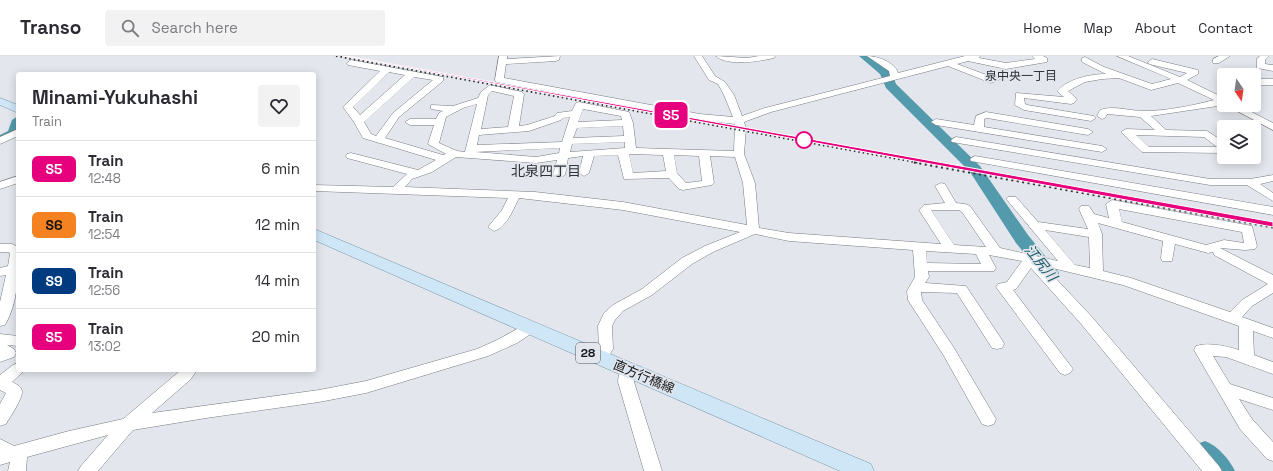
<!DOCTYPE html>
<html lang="en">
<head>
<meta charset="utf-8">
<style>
	:root { --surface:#fff; --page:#f2f2f3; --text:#2b2b33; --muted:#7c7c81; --line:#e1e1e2 }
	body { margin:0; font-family:"Space Grotesk","Noto Sans JP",sans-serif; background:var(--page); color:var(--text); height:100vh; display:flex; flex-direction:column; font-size:15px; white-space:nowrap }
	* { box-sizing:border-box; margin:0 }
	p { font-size:13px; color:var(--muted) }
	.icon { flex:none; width:22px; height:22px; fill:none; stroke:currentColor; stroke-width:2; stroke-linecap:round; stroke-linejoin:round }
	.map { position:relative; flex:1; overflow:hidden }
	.drawer { position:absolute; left:16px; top:16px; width:300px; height:300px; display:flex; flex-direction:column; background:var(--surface); border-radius:4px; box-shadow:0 2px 10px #0003 }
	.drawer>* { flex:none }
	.badge { padding:0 8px; border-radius:6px; font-size:14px; line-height:26px }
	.needle { width:26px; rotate:167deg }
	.fabs { position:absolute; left:1217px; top:12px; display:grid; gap:8px }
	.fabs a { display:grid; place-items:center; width:44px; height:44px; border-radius:4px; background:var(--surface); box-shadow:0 2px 10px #0003; font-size:20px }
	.map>.badge { position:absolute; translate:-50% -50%; box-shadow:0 0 0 2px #fff }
	.round { display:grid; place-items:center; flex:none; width:42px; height:42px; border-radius:4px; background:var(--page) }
	.headline { display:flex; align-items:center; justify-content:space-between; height:68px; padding:0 16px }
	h1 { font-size:19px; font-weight:700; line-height:30px }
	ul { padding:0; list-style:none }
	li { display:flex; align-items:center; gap:12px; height:56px; padding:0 16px; border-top:1px solid var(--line) }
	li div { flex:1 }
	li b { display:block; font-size:15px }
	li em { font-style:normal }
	li .badge { min-width:44px; font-weight:700; text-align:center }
	header { display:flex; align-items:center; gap:24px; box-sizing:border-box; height:56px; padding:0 20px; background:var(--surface); border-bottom:1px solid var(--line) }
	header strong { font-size:19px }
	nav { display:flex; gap:22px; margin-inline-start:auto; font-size:14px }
	.search { width:280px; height:36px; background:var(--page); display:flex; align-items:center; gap:10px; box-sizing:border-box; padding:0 14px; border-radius:4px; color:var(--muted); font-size:15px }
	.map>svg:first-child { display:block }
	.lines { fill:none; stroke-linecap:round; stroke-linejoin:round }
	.river { fill:#539bac; fill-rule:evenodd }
	.minor-casing { stroke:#777b80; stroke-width:1 }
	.major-casing { stroke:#7793a4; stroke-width:1 }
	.minor { fill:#fff; fill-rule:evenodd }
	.major { fill:#cee6f6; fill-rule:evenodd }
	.rail-far1 { stroke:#2d2f31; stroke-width:2; stroke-dasharray:1.5 3; stroke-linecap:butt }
	.rail { stroke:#2d2f31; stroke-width:3; stroke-dasharray:2 3.5; stroke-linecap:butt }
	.line { fill:#e6007e; stroke:#fff }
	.stop-dot { fill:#fff; stroke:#e6007e; stroke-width:2 }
	.labels { text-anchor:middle; stroke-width:3.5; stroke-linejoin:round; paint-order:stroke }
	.far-neighbourhood-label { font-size:12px; fill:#2f3237; stroke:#e3e7ed }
	.shield { fill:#e3e7ed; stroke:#525558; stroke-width:1 }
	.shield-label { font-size:12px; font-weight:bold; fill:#141618 }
	.street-label { font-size:13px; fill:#141618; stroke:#e3e7ed }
	.neighbourhood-label { font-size:14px; fill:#2f3237; stroke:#e3e7ed }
	.water-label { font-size:14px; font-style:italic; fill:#215c69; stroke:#e3e7ed }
</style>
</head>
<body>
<header>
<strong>Transo</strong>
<div class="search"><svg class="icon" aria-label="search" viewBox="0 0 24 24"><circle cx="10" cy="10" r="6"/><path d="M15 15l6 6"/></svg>Search here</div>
<nav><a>Home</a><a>Map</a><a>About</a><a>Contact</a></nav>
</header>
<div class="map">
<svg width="1273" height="415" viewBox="0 0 1273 415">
	<rect width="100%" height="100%" fill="#e3e7ed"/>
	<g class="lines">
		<g class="river">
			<path d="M 859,0 C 862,0 868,0 871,0 C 883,3 893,17 896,28 L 980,110 L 1028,179 L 1056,213 L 1059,217 L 1056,221 L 1050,223 L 1044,221 L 1016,187 L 970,116 L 886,32 L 880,18 Z"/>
			<polygon points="18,60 18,80 0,88 0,79 8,75 12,64"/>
			<path d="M 1205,385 C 1218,390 1229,403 1235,415 L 1209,415 L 1194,395 L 1197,388 Z"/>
		</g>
		<defs>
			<g id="minor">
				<path d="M 499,0 L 507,0 L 507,3 L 560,0 L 559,4 L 556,5 L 506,8 L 504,22 L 700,58 L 733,61 L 724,39 L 718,28 L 709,24 L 694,0 L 702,0 L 715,20 L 725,26 L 734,39 L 742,60 L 765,52 L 890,20 L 889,15 L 867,0 C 877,0 895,6 898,17 L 965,0 L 980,0 L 979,2 L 1006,7 L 1035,3 L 1032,0 L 1043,0 L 1047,2 L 1047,6 L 1006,13 L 968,5 L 957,8 L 992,21 L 999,19 L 1003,22 L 991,27 L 948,10 L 771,56 L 744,66 L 746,72 L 744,98 L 755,127 L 759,172 L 789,177 L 941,188 L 919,154 L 924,149 L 945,147 L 935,130 L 941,127 L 945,128 L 956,147 L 965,148 L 970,150 L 1000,192 L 1058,205 L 1008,145 L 1006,143 L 1008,141 L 1016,141 L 1038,166 L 1088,173 L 1079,153 L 1081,150 L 1089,150 L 1094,158 L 1109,162 L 1106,148 L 1112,144 L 1252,170 L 1257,190 L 1255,193 L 1245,194 L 1220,192 L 1273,219 L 1273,237 L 1252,250 L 1242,261 L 1273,272 L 1273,282 L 1253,275 L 1254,299 L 1273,306 L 1273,318 L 1226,301 L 1213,300 L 1230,328 L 1273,342 L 1273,354 L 1239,343 L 1252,363 L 1273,386 L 1273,405 L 1267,403 L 1240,373 L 1194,294 L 1196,290 C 1209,286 1226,290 1239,294 L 1239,270 L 1123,229 L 1044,210 L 1092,261 L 1219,410 L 1222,415 L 1202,415 L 1082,269 L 1031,212 L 1016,233 L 1013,234 L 1073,313 L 1070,317 L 1065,319 L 1060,317 L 996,231 L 998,228 L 1007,226 L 1022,205 L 989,199 L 996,212 L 994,215 L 928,215 L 929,221 L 925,227 L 966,230 L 1002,284 L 1004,288 L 1002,292 L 997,293 L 992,292 L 957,237 L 921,236 L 922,244 L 954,292 L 996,363 L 994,368 L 988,370 L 982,368 L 944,300 L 908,244 L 907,235 L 915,221 L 913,194 L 789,185 L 755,178 L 713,196 L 692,208 L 652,239 L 623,255 L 615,264 L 612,270 L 613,293 L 605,306 L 600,308 L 595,306 L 592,302 L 599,292 L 598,270 L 604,257 L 613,249 L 642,233 L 682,202 L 705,190 L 740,176 L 623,154 L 519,142 C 514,152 506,172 494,175 L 488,171 L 502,154 L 508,142 L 314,135 L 314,129 L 393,131 L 407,118 L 347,102 L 346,100 L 347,98 L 351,97 L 418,114 L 436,104 L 363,82 L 354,66 L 343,51 L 380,15 L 348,9 L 347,7 L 351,4 L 443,21 L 443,25 L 399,61 L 385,82 L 443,99 L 446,98 L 428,88 L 434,69 L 410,69 L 405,66 L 410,63 L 436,63 L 439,57 L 443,55 L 431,53 L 431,49 L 453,50 L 478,42 L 481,36 L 490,29 L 522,36 L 524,38 L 519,70 L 527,69 L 555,60 L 557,57 L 572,55 L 576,47 L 579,46 L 629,56 L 633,67 L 636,92 L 734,95 L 735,68 L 700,64 L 496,26 L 495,24 ZM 389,16 L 405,19 L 360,59 L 353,51 ZM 414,21 L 433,24 L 393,57 L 376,80 L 371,78 L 364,66 ZM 492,35 L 514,40 L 508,71 L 481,73 L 488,39 ZM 477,48 L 465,96 L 457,95 L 439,87 L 446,61 L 463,52 ZM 583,53 L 621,60 L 622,64 L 578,66 ZM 570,61 L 562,86 L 477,89 L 479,79 L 529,75 L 561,64 L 563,62 ZM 623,70 L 624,80 L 573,82 L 577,72 ZM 625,86 L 625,92 L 570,96 L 572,88 ZM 560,92 L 559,97 L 536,101 L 475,96 ZM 629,98 L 663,99 L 666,115 L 633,117 ZM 618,99 L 624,123 L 669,122 L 679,133 L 683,134 L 712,129 L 714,127 L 710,100 L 735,101 L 743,127 L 747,169 L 623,146 L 535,136 L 405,131 L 412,123 L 432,116 L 456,101 L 536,107 L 557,104 L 553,119 L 559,122 L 565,119 L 568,102 L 583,100 L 579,117 L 584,120 L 589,117 L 594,100 ZM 674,99 L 699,100 L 702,125 L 686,127 L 677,117 ZM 1119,153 L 1242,176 L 1244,187 L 1224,184 L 1206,189 L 1122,166 ZM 931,154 L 959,154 L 962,156 L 986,191 L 954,189 ZM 1098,167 L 1163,185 L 1161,202 L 1162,205 L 1172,205 L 1175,188 L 1208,197 L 1213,196 L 1214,199 L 1268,228 L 1242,244 L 1230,256 L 1131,222 L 1103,215 L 1102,178 ZM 1045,174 L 1089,181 L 1090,212 L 1075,209 ZM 926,195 L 976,198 L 981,208 L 927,207 Z"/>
				<path d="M 716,0 L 747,2 L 759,0 L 775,0 L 774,2 C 760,5 728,11 716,0 Z"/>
				<path d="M 1117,0 L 1128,0 L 1180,21 L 1187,17 L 1149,8 L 1148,6 L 1152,3 L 1198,14 L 1198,18 L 1187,24 L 1224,42 L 1224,49 L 1151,60 L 1166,74 L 1207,75 L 1224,86 L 1224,97 L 1142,96 L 1121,76 L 1126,73 L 1155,74 L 1140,61 L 1107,58 L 1105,62 L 1102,63 L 1097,60 L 1100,54 C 1113,49 1129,55 1143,55 C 1166,55 1191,50 1214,44 L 1178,27 L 1151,34 L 1119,22 L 1102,23 L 1085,26 L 1068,35 L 1077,43 L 1074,47 L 1071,48 L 1024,42 L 1025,48 L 1027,49 L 1094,60 L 1096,62 L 1091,65 L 1024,54 L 1015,49 L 1016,37 L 1064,41 L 1057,35 C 1068,23 1090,18 1106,18 L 1082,6 L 1082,2 L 1085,1 L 1104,11 L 1152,28 L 1171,23 ZM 1136,79 L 1204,81 L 1217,91 L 1149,91 Z"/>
				<polygon points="1219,0 1230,0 1219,7 1213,7 1213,3"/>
				<polygon points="1260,0 1269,0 1265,4 1265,8 1273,9 1273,15 1257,12 1257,3"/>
				<rect x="1254" y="23" width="19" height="6"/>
				<polygon points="1226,49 1238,49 1273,67 1273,74"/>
				<polygon points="986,56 1088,73 1093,76 1088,79 987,62 984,63 984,71 1102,90 1107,93 1102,96 936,69 931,66 936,63 974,69 976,60"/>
				<polygon points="18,73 18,80 0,88 0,81"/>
				<polygon points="956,81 1210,123 1250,123 1273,119 1273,125 1260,128 1273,137 1273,145 1247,129 1210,129 952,86 951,84"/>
				<polygon points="975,100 1273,151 1273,159 971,105 970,103"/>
				<polygon points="18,120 18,127 0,133 0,126"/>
				<path d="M 0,188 L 12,188 L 18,191 C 18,217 19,245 5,269 L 0,270 L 0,246 L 6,219 L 0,220 L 0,212 L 8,210 L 10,198 L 9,196 L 0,196 Z"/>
				<polygon points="530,266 535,267 537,271 535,275 517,287 488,300 366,337 319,346 206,362 133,374 98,415 78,415 81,410 108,379 27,401 26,415 8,415 10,406 0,409 0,383 14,390 69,375 123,363 181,314 197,314 190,324 152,357 319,334 366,325 477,293 497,284"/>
				<polygon points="0,278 18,280 18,290 7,289 14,293 16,297 14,301 0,306"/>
				<path d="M 18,307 L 18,314 L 25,314 L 12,326 C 16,328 21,330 22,335 C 23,342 10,361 6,368 L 0,370 L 0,348 L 6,337 L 0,334 L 0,319 L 13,309 Z"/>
				<path d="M 630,308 L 635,310 L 638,314 L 634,321 L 634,326 L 662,415 L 644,415 L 618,326 C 618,318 622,311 630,308 Z"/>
			</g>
			<g id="major">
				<polygon points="0,42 18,49 18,57 0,49"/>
				<polygon points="314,173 871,408 874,415 840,415 314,184"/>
			</g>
		</defs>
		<use href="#minor" class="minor-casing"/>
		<use href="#major" class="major-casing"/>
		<use href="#minor" class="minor"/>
		<use href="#major" class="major"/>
		<polyline class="rail-far1" points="336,0 920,107"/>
		<polyline class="rail" points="914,106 1273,171"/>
	</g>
	<polygon class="line" points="344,0 347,0 1273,166 1273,171"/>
	<circle class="stop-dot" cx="804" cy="84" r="8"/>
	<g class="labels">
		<g class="far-neighbourhood-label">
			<text x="1021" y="24">泉中央一丁目</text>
		</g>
		<rect class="shield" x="576" y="287" width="24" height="20" rx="3"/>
		<g class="shield-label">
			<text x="588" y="301">28</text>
		</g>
		<g class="street-label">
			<text transform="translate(644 320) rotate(23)" y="5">直方行橋線</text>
		</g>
		<g class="neighbourhood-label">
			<text x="546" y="120">北泉四丁目</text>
		</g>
		<g class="water-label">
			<text transform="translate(1041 207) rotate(51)" y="5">江尻川</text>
		</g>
	</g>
</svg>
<div class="fabs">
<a><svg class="needle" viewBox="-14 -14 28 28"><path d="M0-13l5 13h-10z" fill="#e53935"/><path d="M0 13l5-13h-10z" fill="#7c7c81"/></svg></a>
<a><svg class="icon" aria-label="layers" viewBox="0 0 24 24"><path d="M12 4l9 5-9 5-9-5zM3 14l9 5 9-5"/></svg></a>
</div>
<b class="badge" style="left:671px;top:59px;background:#e6007e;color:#fff">S5</b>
<section class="drawer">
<div class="headline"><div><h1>Minami-Yukuhashi</h1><p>Train</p></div><a class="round"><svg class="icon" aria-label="heart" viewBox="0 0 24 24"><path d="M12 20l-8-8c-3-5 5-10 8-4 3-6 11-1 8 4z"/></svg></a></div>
<ul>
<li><span class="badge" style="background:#e6007e;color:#fff">S5</span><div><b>Train</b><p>12:48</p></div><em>6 min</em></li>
<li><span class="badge" style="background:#f58220;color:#111">S6</span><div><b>Train</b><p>12:54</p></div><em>12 min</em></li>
<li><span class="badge" style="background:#003b80;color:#fff">S9</span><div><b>Train</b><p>12:56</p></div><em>14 min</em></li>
<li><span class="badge" style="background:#e6007e;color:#fff">S5</span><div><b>Train</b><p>13:02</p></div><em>20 min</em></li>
</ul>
</section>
</div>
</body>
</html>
